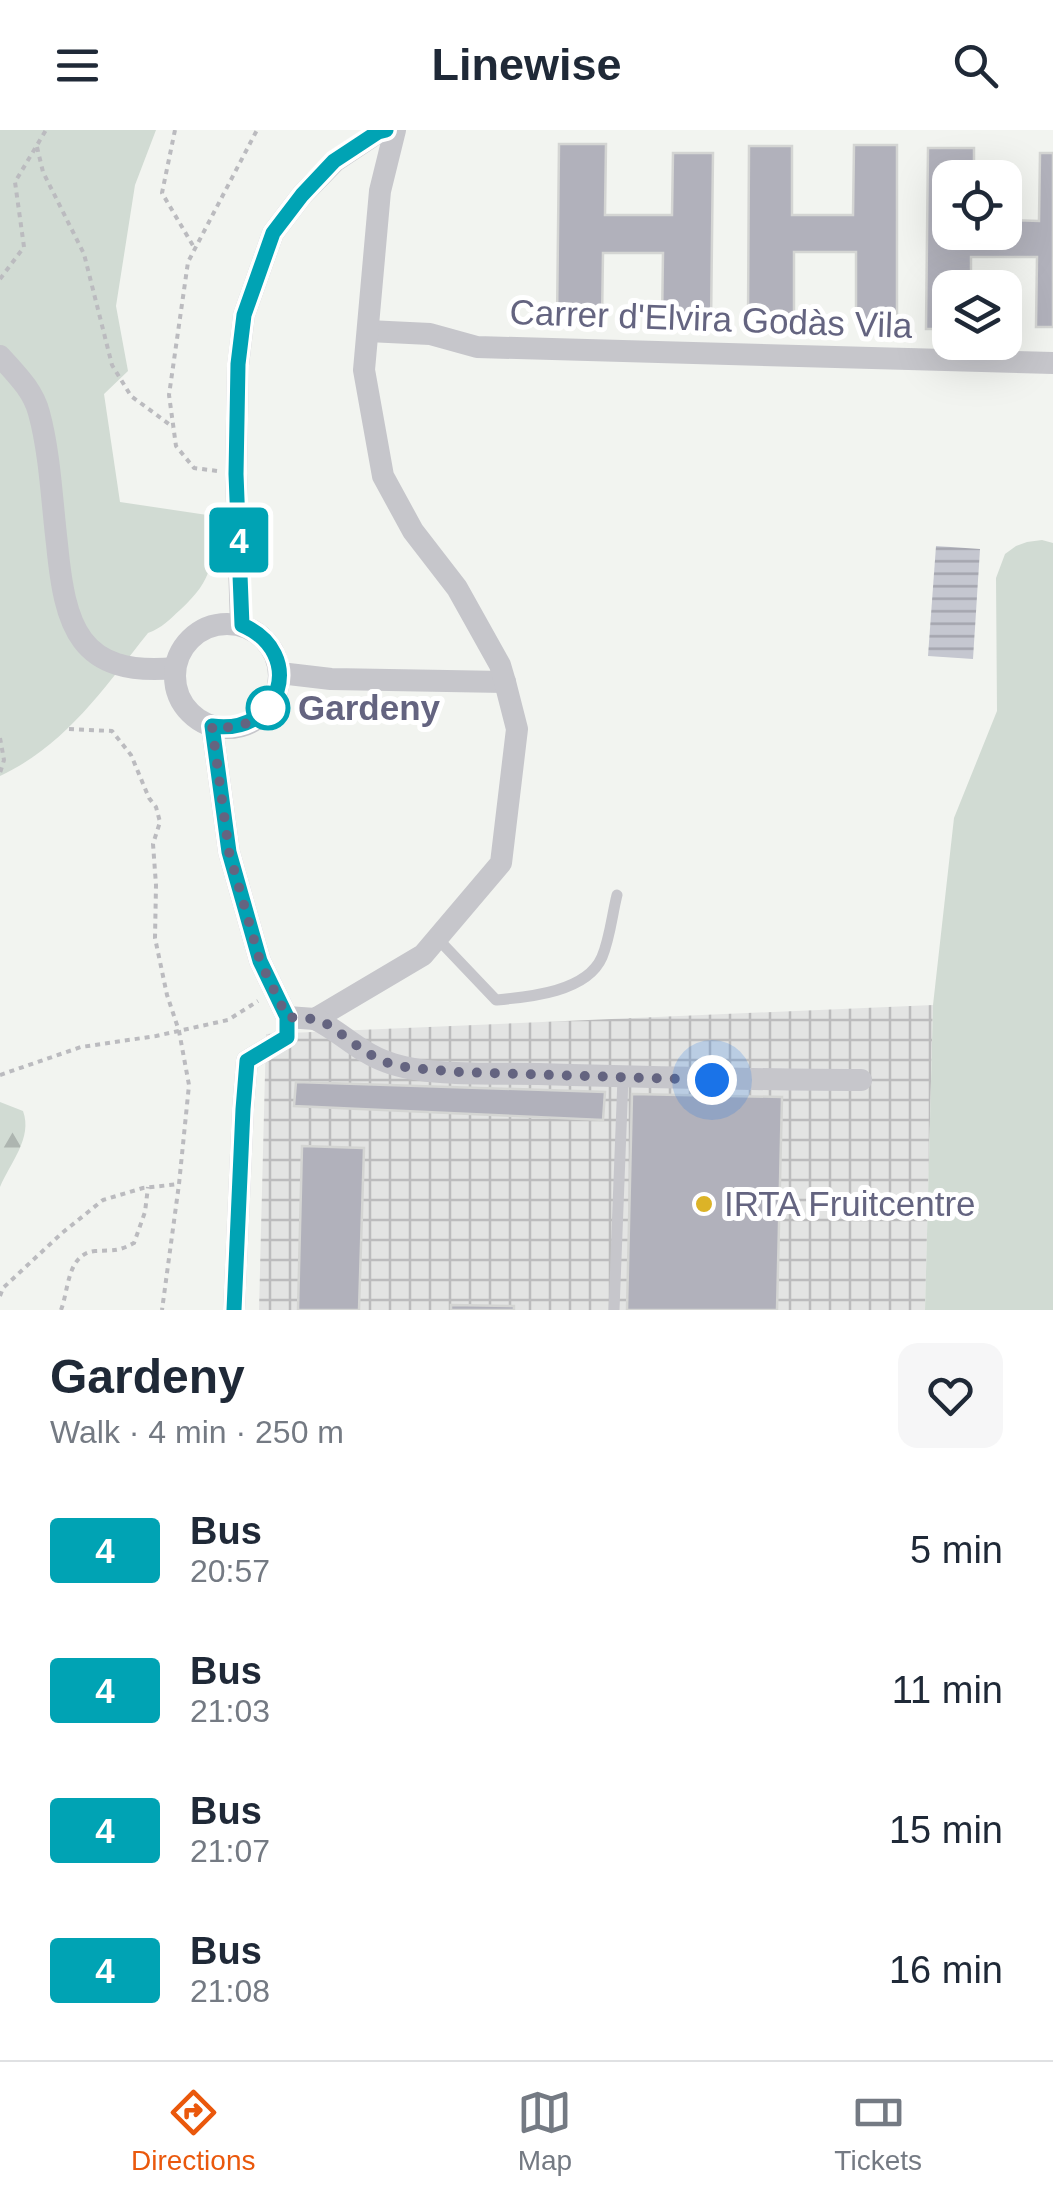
<!DOCTYPE html>
<html lang="en">
<head>
<meta charset="utf-8">
<style>
	:root { --surface:#fff; --page:#f6f6f7; --text:#1f2937; --muted:#747a83; --line:#e0e1e3; --accent:#ea580c }
	body { margin:0; font-family:Helvetica,sans-serif; background:var(--page); color:var(--text); height:100vh; display:flex; flex-direction:column; font-size:38px; white-space:nowrap }
	* { box-sizing:border-box; margin:0 }
	p { font-size:32px; color:var(--muted) }
	.icon { flex:none; width:55px; height:55px; fill:none; stroke:currentColor; stroke-width:2; stroke-linecap:round; stroke-linejoin:round }
	.map { position:relative; height:1180px; overflow:hidden }
	.sheet { display:flex; flex-direction:column; background:var(--surface); flex:1 }
	.sheet>* { flex:none }
	.badge { padding:0 20px; border-radius:8px; font-size:35px; line-height:65px }
	.tools { position:absolute; left:932px; top:30px; display:grid; gap:20px }
	.tools a { display:grid; place-items:center; width:90px; height:90px; border-radius:20px; background:var(--surface); box-shadow:0 10px 40px #0002; font-size:50px }
	.you { position:absolute; width:50px; height:50px; margin:-25px; border:8px solid #fff; border-radius:50%; background:#1a73e8; box-shadow:0 0 0 15px #1a73e833 }
	.map>.badge { position:absolute; translate:-50% -50%; box-shadow:0 0 0 5px #fff }
	.round { display:grid; place-items:center; flex:none; width:105px; height:105px; border-radius:20px; background:var(--page) }
	.headline { display:flex; align-items:center; justify-content:space-between; height:170px; padding:0 50px }
	h1 { font-size:48px; font-weight:700; line-height:75px }
	ul { padding:0; list-style:none }
	li { display:flex; align-items:center; gap:30px; height:140px; padding:0 50px }
	li div { flex:1 }
	li b { display:block; font-size:38px }
	li em { font-style:normal }
	li .badge { min-width:110px; font-weight:700; text-align:center }
	header { display:flex; justify-content:space-between; align-items:center; height:130px; padding:0 50px; background:var(--surface); font-size:45px; font-weight:700 }
	.tabs { display:flex; justify-content:space-around; align-items:center; height:140px; border-top:2px solid var(--line); background:var(--surface); font-size:28px; color:var(--muted) }
	.tabs a { display:grid; justify-items:center; gap:5px }
	.tabs .current { color:var(--accent) }
	.map>svg:first-child { display:block }
	.industrial { fill:url(#industrial-grid) }
	.green { fill:#d1dbd3 }
	.forest { fill:url(#forest-firs) }
	.water { fill:url(#water-rules) }
	.building { fill:#b1b1bb; stroke:#d4d5d3; stroke-width:2.5 }
	.lines { fill:none; stroke-linecap:round; stroke-linejoin:round }
	.path { stroke:#bbbbbf; stroke-width:4; stroke-dasharray:5 5; stroke-linecap:butt }
	.service { stroke:#c6c6cb; stroke-width:11 }
	.minor { stroke:#c6c6cb; stroke-width:22 }
	.line-casing { stroke:#fff; stroke-width:22 }
	.line { stroke:#00a3b4; stroke-width:15 }
	.walk { stroke:#646480; stroke-width:10; stroke-dasharray:0 18 }
	.stop-dot { fill:#fff; stroke:#00a3b4; stroke-width:5 }
	.poi-dot { fill:#dcb327; stroke:#fff; stroke-width:4 }
	.labels { text-anchor:middle; stroke-width:10; stroke-linejoin:round; paint-order:stroke }
	.street-label { font-size:35px; fill:#646480; stroke:#fff }
	.stop-label { font-size:35px; font-weight:bold; fill:#646480; stroke:#fff; text-anchor:start }
	.poi-label { font-size:35px; fill:#646480; stroke:#fff; text-anchor:start }
</style>
</head>
<body>
<header><svg class="icon" aria-label="menu" viewBox="0 0 24 24"><path d="M4 6h16M4 12h16M4 18h16"/></svg>Linewise<svg class="icon" aria-label="search" viewBox="0 0 24 24"><circle cx="10" cy="10" r="6"/><path d="M15 15l6 6"/></svg></header>
<div class="map">
<svg width="1053" height="1180" viewBox="0 0 1053 1180">
	<defs>
		<pattern id="industrial-grid" width="8" height="8" patternUnits="userSpaceOnUse" patternTransform="scale(2.5)"><rect width="8" height="8" fill="#e3e4e3"/><path d="M0 4h8M4 0v8" fill="none" stroke="#bcbcbd"/></pattern>
		<pattern id="forest-firs" width="22" height="20" patternUnits="userSpaceOnUse" patternTransform="scale(2.5)"><rect width="22" height="20" fill="#d1dbd3"/><path d="M5 1l3.5 6h-7zM16 11l3.5 6h-7z" fill="#adb5b0"/></pattern>
		<pattern id="water-rules" width="6" height="5" patternUnits="userSpaceOnUse" patternTransform="scale(2.5)"><rect width="6" height="5" fill="#c5c7d0"/><path d="M0 2.5h6" fill="none" stroke="#a4a5ae"/></pattern>
	</defs>
	<rect width="100%" height="100%" fill="#f2f4f0"/>
	<polygon class="industrial" points="933,875 925,1180 259,1180 266,904"/>
	<g class="green">
		<path d="M 0,0 L 156,0 L 135,55 L 116,176 L 128,241 L 104,264 L 120,372 L 214,386 C 213,431 215,448 180,480 C 170,489 162,498 148,503 C 104,558 66,615 0,646 Z"/>
		<polygon points="1042,410 1053,413 1053,1180 925,1180 933,875 954,688 997,581 996,448 1005,424 1016,416 1027,412"/>
	</g>
	<path class="forest" d="M 0,972 L 23,981 C 33,1008 10,1033 0,1057 Z"/>
	<polygon class="water" points="936,416 980,419 973,529 928,526"/>
	<g class="building">
		<polygon points="559,14 606,14 605,85 672,85 673,23 713,23 711,195 662,194 663,123 603,123 602,192 557,192"/>
		<polygon points="854,15 897,15 897,194 856,194 856,122 794,122 794,190 748,190 749,16 792,16 792,85 853,85"/>
		<polygon points="928,18 974,18 974,48 950,48 950,102 1005,102 1005,90 1039,91 1040,23 1053,23 1053,197 1036,197 1037,127 971,127 971,158 950,158 950,199 926,199"/>
		<polygon points="296,952 605,962 603,990 294,976"/>
		<polygon points="632,964 782,967 777,1180 627,1180"/>
		<polygon points="302,1016 364,1018 359,1180 298,1180"/>
		<polygon points="451,1175 514,1176 514,1180 451,1180"/>
	</g>
	<g class="lines">
		<g class="path">
			<polyline points="175,0 162,63 195,119"/>
			<polyline points="37,17 43,42 84,124 112,235 131,266 173,297"/>
			<polyline points="0,149 24,117 15,52 46,0"/>
			<polyline points="217,341 194,338 176,316 169,265 188,132 257,0"/>
			<polyline points="69,599 112,601 131,625 149,668 156,677 160,692 153,714 156,755 155,808 167,865 179,901 189,955 179,1054 162,1180"/>
			<polyline points="0,608 4,630 0,643"/>
			<polyline points="0,945 81,917 156,906 228,890 258,871"/>
			<polyline points="0,1166 3,1158 62,1103 103,1070 143,1058 179,1054"/>
			<path d="M 61,1180 C 69,1159 67,1124 95,1121 C 114,1120 117,1122 134,1113 L 145,1082 L 148,1057"/>
		</g>
		<g class="service">
			<path d="M 437,808 L 496,870 C 529,867 587,862 602,827 C 610,808 612,785 617,765"/>
			<polyline points="614,1180 623,948"/>
		</g>
		<g class="minor">
			<polyline points="368,201 430,204 477,217 1053,233"/>
			<path d="M 0,226 C 16,244 33,260 39,283 C 50,323 52,373 57,414 C 65,496 78,547 175,538"/>
			<circle cx="227" cy="546" r="52"/>
			<polyline points="241,495 236,343 238,235 244,185 273,103 302,65 335,31 377,3 387,0"/>
			<polyline points="280,543 331,549 505,552"/>
			<polyline points="212,596 229,722 260,831 287,887 287,907 247,931 243,979 234,1180"/>
			<polyline points="287,887 315,889 423,825 501,733 517,599 505,552 500,535 457,458 413,401 383,346 364,240 380,61 395,0"/>
			<path d="M 315,889 C 340,901 360,923 387,932 C 425,947 496,943 539,944 C 646,947 753,950 861,950"/>
		</g>
	</g>
	<g class="lines">
		<defs>
			<path id="line" d="M 234,1180 L 243,979 L 247,931 L 287,907 L 287,887 L 260,831 L 229,722 L 212,596 C 281,606 307,523 242,495 L 236,344 L 238,234 L 244,185 L 273,103 L 302,65 L 334,31 L 378,2 L 386,0"/>
		</defs>
		<use href="#line" class="line-casing"/>
		<use href="#line" class="line"/>
		<path class="walk" d="M 268,578 L 271,575 C 253,594 237,600 212,596 L 229,722 L 260,831 L 287,887 L 315,889 L 329,895 L 367,923 L 388,933 L 410,938 L 458,942 L 712,950"/>
	</g>
	<circle class="stop-dot" cx="268" cy="578" r="20"/>
	<circle class="poi-dot" cx="704" cy="1074" r="10"/>
	<g class="labels">
		<g class="street-label">
			<text transform="translate(711 189) rotate(2)" y="12">Carrer d'Elvira Godàs Vila</text>
		</g>
		<g class="stop-label">
			<text x="298" y="590">Gardeny</text>
		</g>
		<g class="poi-label">
			<text x="724" y="1086">IRTA Fruitcentre</text>
		</g>
	</g>
</svg>
<div class="tools">
<a><svg class="icon" aria-label="locate" viewBox="0 0 24 24"><circle cx="12" cy="12" r="6"/><path d="M12 2v4M12 18v4M2 12h4M18 12h4"/></svg></a>
<a><svg class="icon" aria-label="layers" viewBox="0 0 24 24"><path d="M12 4l9 5-9 5-9-5zM3 14l9 5 9-5"/></svg></a>
</div>
<div class="you" style="left:712px;top:950px"></div>
<b class="badge" style="left:239px;top:410px;background:#00a3b4;color:#fff">4</b>
</div>
<section class="sheet">
<div class="headline"><div><h1>Gardeny</h1><p>Walk · 4 min · 250 m</p></div><a class="round"><svg class="icon" aria-label="heart" viewBox="0 0 24 24"><path d="M12 20l-8-8c-3-5 5-10 8-4 3-6 11-1 8 4z"/></svg></a></div>
<ul>
<li><span class="badge" style="background:#00a3b4;color:#fff">4</span><div><b>Bus</b><p>20:57</p></div><em>5 min</em></li>
<li><span class="badge" style="background:#00a3b4;color:#fff">4</span><div><b>Bus</b><p>21:03</p></div><em>11 min</em></li>
<li><span class="badge" style="background:#00a3b4;color:#fff">4</span><div><b>Bus</b><p>21:07</p></div><em>15 min</em></li>
<li><span class="badge" style="background:#00a3b4;color:#fff">4</span><div><b>Bus</b><p>21:08</p></div><em>16 min</em></li>
</ul>
</section>
<nav class="tabs">
<a class="current"><svg class="icon" aria-label="directions" viewBox="0 0 24 24"><path d="M12 3l9 9-9 9-9-9zM9 14v-3h6M13 9l2 2-2 2"/></svg>Directions</a>
<a><svg class="icon" aria-label="map" viewBox="0 0 24 24"><path d="M3 6l6-2 6 2 6-2v14l-6 2-6-2-6 2zM9 4v14M15 6v14"/></svg>Map</a>
<a><svg class="icon" aria-label="tickets" viewBox="0 0 24 24"><path d="M3 7h18v10H3zM15 7v10"/></svg>Tickets</a>
</nav>
</body>
</html>
